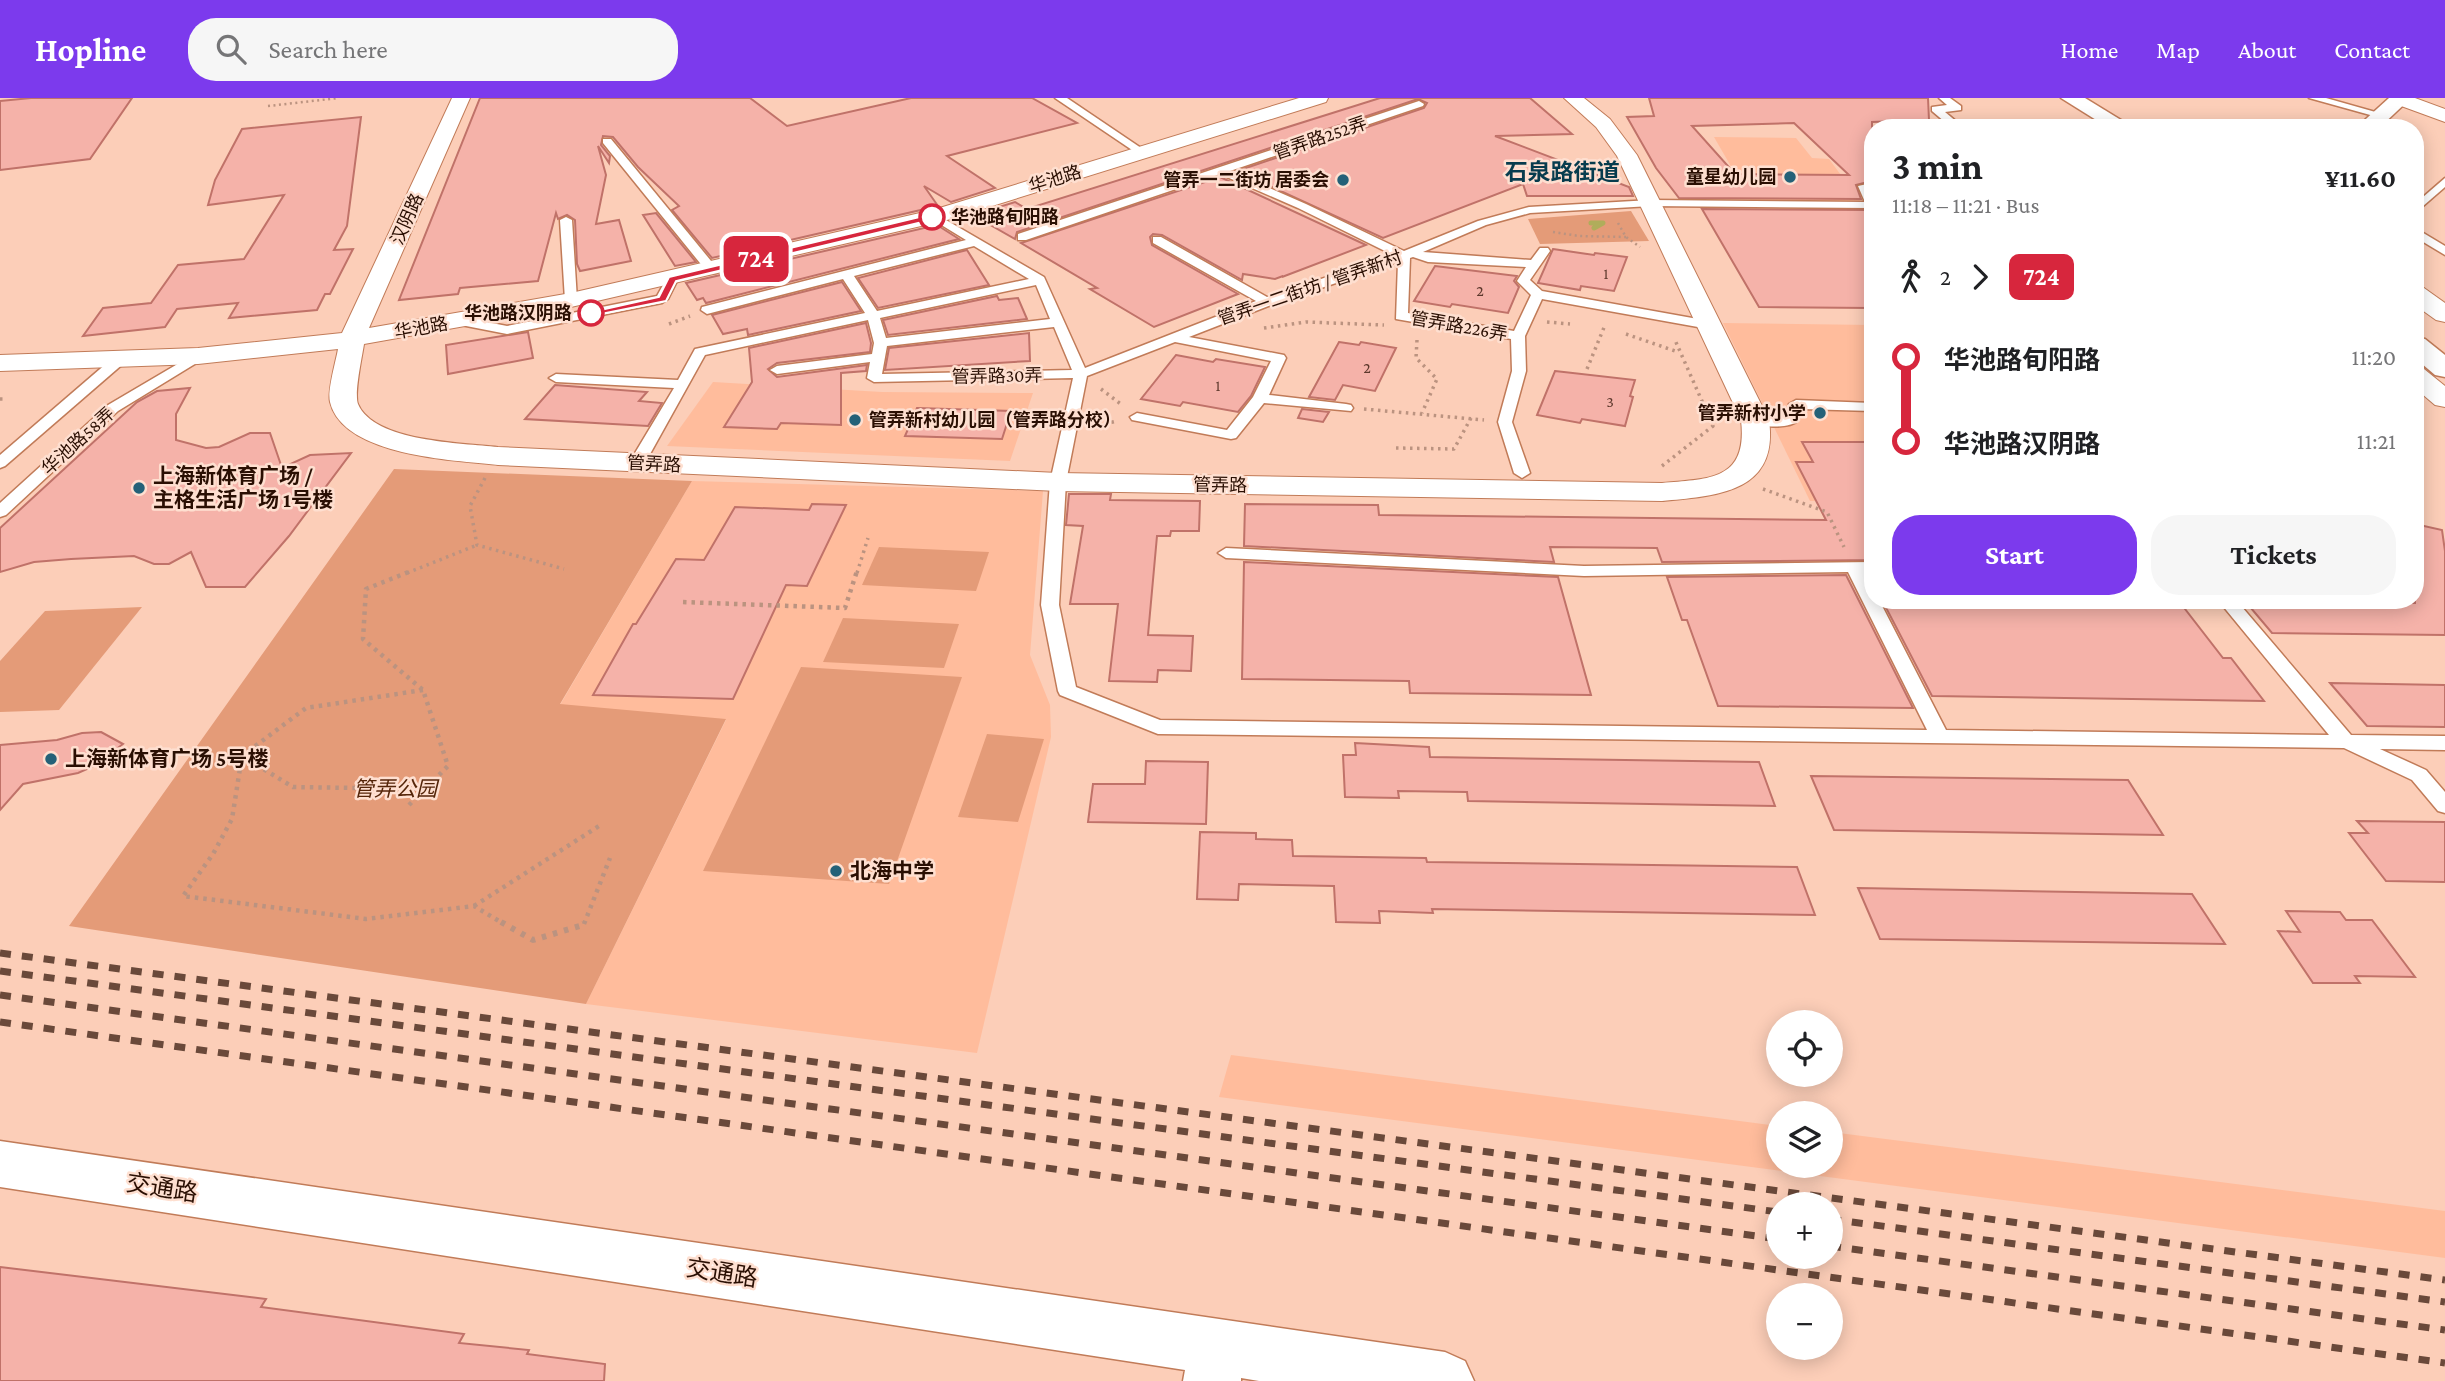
<!DOCTYPE html>
<html lang="en">
<head>
<meta charset="utf-8">
<style>
	:root { --surface:#fff; --page:#f6f6f6; --text:#202124; --muted:#757577; --accent:#7c3aed }
	body { margin:0; font-family:"Crimson Pro","Noto Sans SC",serif; background:var(--page); color:var(--text); height:100vh; display:flex; flex-direction:column; font-size:26px; white-space:nowrap }
	* { box-sizing:border-box; margin:0 }
	p { font-size:23px; color:var(--muted) }
	.icon { flex:none; width:38px; height:38px; fill:none; stroke:currentColor; stroke-width:2; stroke-linecap:round; stroke-linejoin:round }
	.map { position:relative; flex:1; overflow:hidden }
	.sheet { position:absolute; left:1864px; top:21px; width:560px; height:490px; display:flex; flex-direction:column; background:var(--surface); border-radius:28px; box-shadow:0 4px 18px #0003 }
	.sheet>* { flex:none }
	.badge { padding:0 14px; border-radius:10px; font-size:24px; line-height:46px }
	.buttons { position:absolute; left:1766px; top:912px; display:grid; gap:14px }
	.buttons a { display:grid; place-items:center; width:77px; height:77px; border-radius:50%; background:var(--surface); box-shadow:0 4px 18px #0003; font-size:35px }
	.map>.badge { position:absolute; translate:-50% -50%; box-shadow:0 0 0 4px #fff }
	.legs { display:flex; align-items:center; gap:10px; height:77px; padding:0 28px; font-size:23px }
	.legs p { margin-inline-start:auto }
	.head { display:flex; align-items:center; justify-content:space-between; height:119px; padding:0 28px }
	h1 { font-size:38px; font-weight:700; line-height:52px }
	.action { display:flex; gap:14px; margin-top:auto; padding:14px 28px }
	.action a { flex:1; height:80px; border-radius:28px; background:var(--accent); color:#fff; font-size:28px; font-weight:700; line-height:80px; text-align:center }
	.action a+a { background:var(--page); color:var(--text) }
	ul { padding:0 28px; list-style:none }
	li { display:flex; align-items:center; gap:24px; height:84px; font-size:26px }
	li i { display:grid; place-items:center; width:10px; height:100%; margin:0 9px; background:currentColor }
	li i::after { content:''; width:18px; height:18px; margin:-9px; border:5px solid; border-radius:50%; background:var(--surface) }
	li p { margin-inline-start:auto }
	li:first-child i { background:linear-gradient(#0000 50%,currentColor 0) }
	li:last-child i { background:linear-gradient(currentColor 50%,#0000 0) }
	header { display:flex; align-items:center; gap:42px; box-sizing:border-box; height:98px; padding:0 35px; background:var(--accent); color:#fff }
	header strong { font-size:33px }
	nav { display:flex; gap:38px; margin-inline-start:auto; font-size:24px }
	.search { width:490px; height:63px; background:var(--page); display:flex; align-items:center; gap:18px; box-sizing:border-box; padding:0 24px; border-radius:28px; color:var(--muted); font-size:26px }
	.map>svg:first-child { display:block }
	.built { fill:#ffbc9c }
	.green { fill:#e49b78 }
	.lines { fill:none; stroke-linecap:round; stroke-linejoin:round }
	.stream { stroke:#b0ad5b; stroke-width:5 }
	.building { fill:#f5b2a9; stroke:#c07269; stroke-width:2; fill-rule:evenodd }
	.lane-casing { stroke:#c17b58; stroke-width:3 }
	.street-casing { stroke:#c17b58; stroke-width:2 }
	.secondary-casing { stroke:#c17b58; stroke-width:3 }
	.path-far3 { stroke:#bb9380; stroke-width:2.5; stroke-dasharray:2 3.5; stroke-linecap:butt }
	.path-far2 { stroke:#bb9380; stroke-width:3.5; stroke-dasharray:2.5 4.5; stroke-linecap:butt }
	.path-far1 { stroke:#bb9380; stroke-width:4.5; stroke-dasharray:3.5 5; stroke-linecap:butt }
	.path { stroke:#bb9380; stroke-width:6; stroke-dasharray:4.5 7; stroke-linecap:butt }
	.lane { fill:#fff; fill-rule:evenodd }
	.street { fill:#fff; fill-rule:evenodd }
	.secondary { fill:#fff; fill-rule:evenodd }
	.rail { stroke:#6a493a; stroke-width:7; stroke-dasharray:11 11; stroke-linecap:butt }
	.line-1 { fill:#d7263d; stroke:#fff; stroke-width:2 }
	.poi-dot { fill:#246178; stroke:#fedfd0; stroke-width:2.5 }
	.stop-1-dot { fill:#fff; stroke:#d7263d; stroke-width:3.5 }
	.labels { text-anchor:middle; stroke-width:5; stroke-linejoin:round; paint-order:stroke }
	.far-number-label { font-size:16px; fill:#5d382c }
	.far-street-label { font-size:18px; fill:#2a0f03; stroke:#fedfd0 }
	.far-poi-label { font-size:18px; font-weight:bold; fill:#2a0f03; stroke:#fedfd0; text-anchor:end }
	.far-stop-label { font-size:18px; font-weight:bold; fill:#2a0f03; stroke:#fedfd0; text-anchor:start }
	.poi-label { font-size:21px; font-weight:bold; fill:#2a0f03; stroke:#fedfd0; text-anchor:start }
	.park-label { font-size:21px; font-style:italic; fill:#552509; stroke:#fedfd0 }
	.far-district-label { font-size:23px; font-weight:bold; fill:#073c4e; stroke:#fedfd0 }
	.near-street-label { font-size:24px; fill:#2a0f03; stroke:#fedfd0 }
</style>
</head>
<body>
<header>
<strong>Hopline</strong>
<div class="search"><svg class="icon" aria-label="search" viewBox="0 0 24 24"><circle cx="10" cy="10" r="6"/><path d="M15 15l6 6"/></svg>Search here</div>
<nav><a>Home</a><a>Map</a><a>About</a><a>Contact</a></nav>
</header>
<div class="map">
<svg width="2445" height="1283" viewBox="0 0 2445 1283">
	<rect width="100%" height="100%" fill="#fcceb8"/>
	<g class="built">
		<polygon points="1714,39 1796,40 1812,60 1829,61 1861,104 1751,103"/>
		<polygon points="1723,225 1872,227 1872,404 1810,403"/>
		<polygon points="713,284 882,294 1033,295 1010,363 667,348"/>
		<polygon points="692,383 1043,393 1030,557 1050,607 1051,639 977,955 586,906 726,622 560,607"/>
		<polygon points="1231,957 1778,1028 1778,1068 1830,1068 1831,1034 2445,1113 2445,1160 1219,999"/>
	</g>
	<g class="green">
		<polygon points="1631,113 1649,143 1540,146 1528,121"/>
		<polygon points="394,371 692,383 560,606 726,621 586,906 69,828"/>
		<polygon points="879,449 989,454 976,493 862,487"/>
		<polygon points="142,509 59,612 0,614 0,563 45,513"/>
		<polygon points="843,520 959,526 944,570 823,564"/>
		<polygon points="801,569 962,579 889,786 703,773"/>
		<polygon points="987,636 1044,641 1018,724 958,719"/>
	</g>
	<g class="lines">
		<polyline class="stream" points="1591,125 1603,125 1594,130"/>
	</g>
	<g class="building">
		<polygon points="31,0 132,0 90,61 0,72 0,3"/>
		<polygon points="480,0 750,0 787,28 911,0 1032,0 1077,25 947,58 995,90 951,104 924,88 938,108 712,160 672,112 679,108 638,69 613,39 603,38 601,47 610,58 609,65 598,48 606,77 596,126 619,122 631,163 580,173 577,166 575,122 567,117 558,121 556,115 538,183 460,190 458,196 399,202"/>
		<polygon points="1380,0 1530,0 1572,36 1495,38 1629,89 1633,98 1527,98 1523,86 1383,140 1237,73 1424,10 1427,5 1418,1 1017,134 1015,141 973,117 1015,104 1027,111"/>
		<path d="M 1649,0 L 1928,0 L 1929,22 L 1872,24 L 1872,83 L 1856,87 L 1861,101 L 1679,100 L 1656,70 L 1627,19 L 1654,18 ZM 1794,25 L 1849,77 L 1735,76 L 1692,28 Z"/>
		<polygon points="361,19 347,128 334,152 353,151 330,196 325,196 317,212 229,220 238,205 177,211 165,229 83,238 103,210 151,205 178,167 244,161 284,97 208,107 215,82 242,31"/>
		<polygon points="1220,79 1366,147 1282,179 1283,178 1275,181 1243,176 1242,182 1162,137 1153,136 1150,139 1152,147 1238,196 1154,229 1090,191 1097,190 1021,145"/>
		<polygon points="1702,111 1872,112 1872,210 1759,209"/>
		<polygon points="656,115 696,164 675,168 643,117"/>
		<polygon points="937,127 959,141 706,205 703,200 697,202 686,185"/>
		<polygon points="1553,151 1594,157 1595,155 1627,159 1614,193 1581,188 1580,192 1538,185"/>
		<polygon points="967,152 989,187 878,210 858,180"/>
		<polygon points="1435,168 1517,178 1514,183 1519,189 1508,215 1452,206 1450,209 1414,203"/>
		<polygon points="842,184 861,213 748,237 747,231 723,236 712,217"/>
		<polygon points="997,198 999,202 1018,200 1027,221 888,237 883,222"/>
		<polygon points="866,225 871,245 870,254 777,265 768,271 777,279 867,267 866,273 841,275 841,327 781,325 777,331 724,329 752,284 749,250"/>
		<polygon points="528,234 533,260 448,276 446,247"/>
		<polygon points="1029,235 1030,263 885,272 889,250"/>
		<polygon points="1339,244 1359,247 1361,244 1396,250 1375,293 1343,287 1335,302 1309,299"/>
		<polygon points="1176,257 1213,264 1216,261 1265,269 1251,298 1238,314 1183,304 1180,308 1141,301"/>
		<polygon points="1555,273 1635,282 1630,298 1633,299 1625,328 1582,321 1580,325 1537,317"/>
		<polygon points="555,287 647,294 639,303 662,305 648,328 525,321"/>
		<polygon points="190,290 176,316 176,342 206,350 219,349 250,335 270,335 282,370 310,357 351,355 289,438 245,489 206,489 191,454 169,466 154,466 134,458 71,461 34,464 0,474 0,430 137,304 157,293"/>
		<polygon points="917,310 1011,313 1002,341 905,338"/>
		<polygon points="1302,311 1329,314 1323,324 1298,320"/>
		<polygon points="1802,344 1872,344 1872,462 1662,464 1657,450 1550,449 1554,464 1244,448 1245,406 1378,407 1379,417 1826,422 1796,364 1813,364"/>
		<polygon points="1069,396 1111,396 1110,402 1200,403 1199,433 1171,433 1170,438 1157,438 1148,537 1193,538 1191,573 1158,572 1157,584 1109,583 1118,506 1070,506 1083,428 1066,427"/>
		<polygon points="812,406 846,407 807,488 786,487 733,601 593,597 633,526 636,526 676,461 704,462 735,409 809,412"/>
		<polygon points="2415,426 2442,432 2445,453 2445,537 2272,535 2245,503 2415,505"/>
		<polygon points="1244,464 1558,479 1591,597 1410,595 1409,583 1242,581"/>
		<polygon points="1846,477 1913,610 1718,608 1687,522 1682,522 1667,479"/>
		<polygon points="1882,502 2178,502 2223,560 2231,560 2264,603 1932,598"/>
		<polygon points="2330,585 2445,587 2445,629 2367,628"/>
		<polygon points="101,634 123,646 94,668 78,675 23,686 0,712 0,647 57,642 82,635"/>
		<polygon points="1355,645 1429,649 1430,659 1759,664 1775,708 1468,703 1467,694 1398,693 1399,700 1345,699 1343,657 1356,657"/>
		<polygon points="1146,663 1208,664 1206,726 1088,724 1093,686 1145,686"/>
		<polygon points="1811,678 2128,682 2163,737 1834,732"/>
		<polygon points="2357,723 2445,724 2445,784 2386,783 2349,735 2368,735"/>
		<polygon points="1200,734 1256,735 1256,741 1292,742 1293,758 1426,760 1427,764 1797,769 1815,817 1432,811 1433,815 1379,813 1380,825 1336,824 1334,788 1239,786 1238,802 1197,801"/>
		<polygon points="1858,790 2192,796 2225,846 1880,841"/>
		<polygon points="2286,813 2340,814 2346,822 2372,822 2415,879 2355,878 2360,885 2313,885 2278,833 2300,834"/>
		<polygon points="0,1169 266,1201 261,1209 464,1236 459,1245 529,1252 527,1256 605,1266 604,1283 0,1283"/>
	</g>
	<g class="lines">
		<defs>
			<g id="lane">
				<polygon points="1055,0 1067,0 1147,54 1138,56"/>
				<polygon points="1939,0 1950,0 1961,8 1961,12 1945,14 1964,30 1952,30 1932,13 1932,9 1947,7"/>
				<polygon points="2309,0 2326,0 2386,17 2381,20"/>
				<path d="M 1419,3 L 1424,6 L 1423,8 L 1230,73 L 1306,106 L 1404,153 L 1478,123 L 1529,109 L 1651,102 L 1865,104 L 1858,88 L 1872,85 L 1872,110 L 1651,108 L 1530,115 L 1486,127 L 1423,154 L 1531,162 L 1540,150 L 1548,150 L 1550,153 L 1530,182 L 1542,193 L 1709,223 L 1716,227 L 1709,231 L 1542,201 L 1525,238 L 1526,273 L 1512,324 L 1530,375 L 1522,380 L 1514,375 L 1498,324 L 1512,273 L 1511,241 L 1396,221 L 1398,164 L 1271,207 L 1189,239 L 1284,257 L 1286,260 L 1269,297 L 1346,306 L 1351,307 L 1353,310 L 1351,313 L 1264,305 L 1236,340 L 1231,341 L 1132,322 L 1130,319 L 1137,315 L 1227,332 L 1253,299 L 1271,263 L 1175,244 L 1087,278 L 1066,384 L 1059,507 L 1076,589 L 1160,622 L 1927,632 L 1848,474 L 1584,478 L 1226,460 L 1218,455 L 1226,450 L 1584,468 L 1872,464 L 1872,474 L 1865,474 L 1872,489 L 1872,502 L 1879,502 L 1946,632 L 2329,637 L 2218,502 L 2236,502 L 2351,637 L 2445,638 L 2445,652 L 2380,651 L 2426,672 L 2445,694 L 2445,715 L 2438,713 L 2412,682 L 2344,650 L 1158,636 L 1060,597 L 1058,593 L 1041,507 L 1050,384 L 1073,280 L 874,284 L 867,280 L 870,264 L 777,276 L 770,272 L 777,268 L 872,256 L 874,245 L 868,222 L 705,257 L 645,365 L 637,370 L 629,365 L 674,290 L 556,284 L 549,280 L 556,276 L 678,282 L 695,251 L 865,215 L 843,181 L 707,216 L 701,212 L 702,209 L 966,142 L 930,120 L 928,118 L 934,115 L 1044,179 L 1085,270 L 1256,203 L 1153,145 L 1153,139 L 1161,139 L 1267,199 L 1393,157 L 1298,110 L 1220,76 L 1026,142 L 1018,142 L 1018,136 ZM 974,148 L 1029,181 L 877,213 L 854,178 ZM 1413,159 L 1428,164 L 1526,169 L 1517,183 L 1531,197 L 1514,233 L 1408,215 L 1410,160 ZM 1036,187 L 1050,221 L 886,240 L 880,220 ZM 1054,229 L 1072,272 L 882,276 L 887,248 Z"/>
				<polygon points="603,41 611,41 716,169 716,175 708,175 603,45"/>
				<polygon points="2445,80 2445,89 2415,115 2415,106"/>
				<polygon points="566,119 572,122 577,202 571,206 565,202 560,122"/>
				<polygon points="2415,130 2445,148 2445,157 2415,139"/>
				<polygon points="672,177 678,181 668,201 662,205 507,236 461,227 454,223 461,219 507,228 657,198 668,178"/>
				<polygon points="198,254 203,255 203,261 118,313 6,417 0,419 0,405 108,307"/>
				<polygon points="119,258 124,259 124,265 5,368 0,370 0,357 114,259"/>
				<path d="M 1796,302 L 1872,305 L 1872,313 L 1802,311 L 1798,323 C 1789,331 1757,330 1748,322 L 1755,318 L 1785,318 L 1789,306 Z"/>
			</g>
			<g id="street">
				<path d="M 452,0 L 470,0 L 369,230 L 571,195 L 933,112 L 1299,0 L 1328,0 L 1326,4 L 947,122 L 571,209 L 364,246 C 362,260 354,295 358,306 C 374,344 462,345 498,349 L 1058,375 L 1662,385 C 1710,381 1748,382 1741,322 L 1617,58 L 1596,29 L 1564,0 L 1584,0 L 1610,21 L 1637,57 L 1769,322 C 1779,394 1718,398 1662,403 L 1058,393 L 498,367 C 453,362 343,358 330,304 C 327,293 336,263 338,251 L 198,266 L 0,273 L 0,257 L 198,250 L 342,235 Z"/>
				<polygon points="2391,0 2415,0 2445,11 2445,24 2393,5"/>
				<polygon points="2415,188 2424,190 2445,205 2445,224 2436,222 2415,207"/>
				<polygon points="2415,269 2424,271 2445,288 2445,309 2435,307 2415,290"/>
			</g>
			<g id="secondary">
				<polygon points="2061,0 2085,0 2134,30 2109,30"/>
				<polygon points="2389,0 2411,0 2379,30 2356,30"/>
				<polygon points="2415,239 2425,241 2445,257 2445,279 2435,277 2415,260"/>
				<polygon points="0,1043 1445,1254 1465,1263 1474,1283 1259,1283 1241,1280 1241,1283 1183,1283 1185,1272 0,1089"/>
			</g>
		</defs>
		<use href="#lane" class="lane-casing"/>
		<use href="#street" class="street-casing"/>
		<use href="#secondary" class="secondary-casing"/>
		<g class="path-far3">
			<polyline points="268,8 339,0"/>
			<polyline points="1618,125 1626,139 1640,149"/>
			<polyline points="1553,134 1579,138 1626,139"/>
		</g>
		<g class="path-far2">
			<polyline points="1547,224 1570,226"/>
			<polyline points="669,226 690,218"/>
			<polyline points="1264,230 1306,224 1384,227"/>
			<polyline points="1626,236 1678,254"/>
			<polyline points="1417,242 1416,260 1437,281 1422,315"/>
			<polyline points="1587,271 1605,227"/>
			<polyline points="1101,291 1122,307"/>
			<polyline points="0,301 6,301"/>
			<polyline points="1364,311 1484,322"/>
			<polyline points="1091,329 1117,323"/>
			<polyline points="1396,350 1454,351 1471,320"/>
			<polyline points="1662,368 1713,328 1675,242"/>
			<polyline points="485,380 470,408 477,447 564,471"/>
			<polyline points="1763,391 1827,414 1844,449"/>
			<polyline points="407,475 477,447"/>
			<polyline points="857,475 868,440"/>
		</g>
		<g class="path-far1">
			<polyline points="683,504 845,510 857,473"/>
			<polyline points="423,592 306,610 242,658 232,721 213,756 183,798 366,821 474,808 504,826"/>
			<polyline points="242,658 293,689 425,691"/>
			<polyline points="409,707 448,668 423,592 363,541 366,491 411,473"/>
			<polyline points="474,808 599,728"/>
			<polyline points="584,826 610,760"/>
		</g>
		<polyline class="path" points="501,824 533,842 583,827 584,824"/>
		<use href="#lane" class="lane"/>
		<use href="#street" class="street"/>
		<use href="#secondary" class="secondary"/>
		<g class="rail">
			<polyline points="0,855 2445,1182"/>
			<polyline points="0,873 1778,1114"/>
			<polyline points="0,897 1778,1141"/>
			<polyline points="0,924 2445,1265"/>
			<polyline points="1830,1121 2445,1204"/>
			<polyline points="1830,1148 2445,1232"/>
		</g>
	</g>
	<polygon class="line-1" points="932,116 935,121 676,183 666,203 591,218 587,215 659,199 669,179"/>
	<g class="poi-dot">
		<circle cx="1790" cy="79" r="7"/>
		<circle cx="1343" cy="82" r="7"/>
		<circle cx="1820" cy="315" r="7"/>
		<circle cx="855" cy="322" r="7"/>
		<circle cx="139" cy="390" r="7"/>
		<circle cx="51" cy="661" r="7"/>
		<circle cx="836" cy="773" r="7"/>
	</g>
	<g class="stop-1-dot">
		<circle cx="932" cy="119" r="12"/>
		<circle cx="591" cy="215" r="12"/>
	</g>
	<g class="labels">
		<g class="far-number-label">
			<text x="1606" y="181">1</text>
			<text x="1480" y="198">2</text>
			<text x="1367" y="275">2</text>
			<text x="1218" y="293">1</text>
			<text x="1610" y="309">3</text>
		</g>
		<g class="far-street-label">
			<text transform="translate(1320 40) rotate(-19)" y="6">管弄路252弄</text>
			<text transform="translate(1055 81) rotate(-17)" y="6">华池路</text>
			<text transform="translate(407 121) rotate(-66)" y="6">汉阴路</text>
			<text transform="translate(1310 190) rotate(-19)" y="6">管弄一二街坊 / 管弄新村</text>
			<text transform="translate(1459 228) rotate(10)" y="6">管弄路226弄</text>
			<text transform="translate(421 230) rotate(-10)" y="6">华池路</text>
			<text transform="translate(997 278) rotate(-1)" y="6">管弄路30弄</text>
			<text transform="translate(78 343) rotate(-42)" y="6">华池路58弄</text>
			<text transform="translate(654 366) rotate(3)" y="6">管弄路</text>
			<text transform="translate(1220 387) rotate(1)" y="6">管弄路</text>
		</g>
		<g class="far-poi-label">
			<text x="1776" y="85">童星幼儿园</text>
			<text x="1329" y="88">管弄一二街坊 居委会</text>
			<text x="1806" y="321">管弄新村小学</text>
			<text x="869" y="328" text-anchor="start">管弄新村幼儿园（管弄路分校）</text>
		</g>
		<g class="far-stop-label">
			<text x="951" y="125">华池路旬阳路</text>
			<text x="572" y="221" text-anchor="end">华池路汉阴路</text>
		</g>
		<g class="poi-label">
			<text x="153" y="385">上海新体育广场 /<tspan x="153" dy="24">主格生活广场 1号楼</tspan></text>
			<text x="65" y="668">上海新体育广场 5号楼</text>
			<text x="850" y="780">北海中学</text>
		</g>
		<g class="park-label">
			<text x="395" y="698">管弄公园</text>
		</g>
		<g class="far-district-label">
			<text x="1562" y="82">石泉路街道</text>
		</g>
		<g class="near-street-label">
			<text transform="translate(162 1090) rotate(9)" y="8">交通路</text>
			<text transform="translate(722 1175) rotate(9)" y="8">交通路</text>
		</g>
	</g>
</svg>
<div class="buttons">
<a><svg class="icon" aria-label="locate" viewBox="0 0 24 24"><circle cx="12" cy="12" r="6"/><path d="M12 2v4M12 18v4M2 12h4M18 12h4"/></svg></a>
<a><svg class="icon" aria-label="layers" viewBox="0 0 24 24"><path d="M12 4l9 5-9 5-9-5zM3 14l9 5 9-5"/></svg></a>
<a>+</a>
<a>−</a>
</div>
<b class="badge" style="left:756px;top:161px;background:#d7263d;color:#fff">724</b>
<section class="sheet">
<div class="head"><div><h1>3 min</h1><p>11:18 – 11:21 · Bus</p></div><b>¥11.60</b></div>
<div class="legs"><svg class="icon" aria-label="walk" viewBox="0 0 24 24"><circle cx="13" cy="4" r="2"/><path d="M13 8l-2 6 4 7M11 14l-3 7M7 12l3-4h3l4 4"/></svg>2<svg class="icon" aria-label="forward" viewBox="0 0 24 24"><path d="M9 5l7 7-7 7"/></svg><b class="badge" style="background:#d7263d;color:#fff">724</b></div>
<ul>
<li><i style="color:#d7263d"></i><b>华池路旬阳路</b><p>11:20</p></li>
<li><i style="color:#d7263d"></i><b>华池路汉阴路</b><p>11:21</p></li>
</ul>
<div class="action"><a>Start</a><a>Tickets</a></div>
</section>
</div>
</body>
</html>
